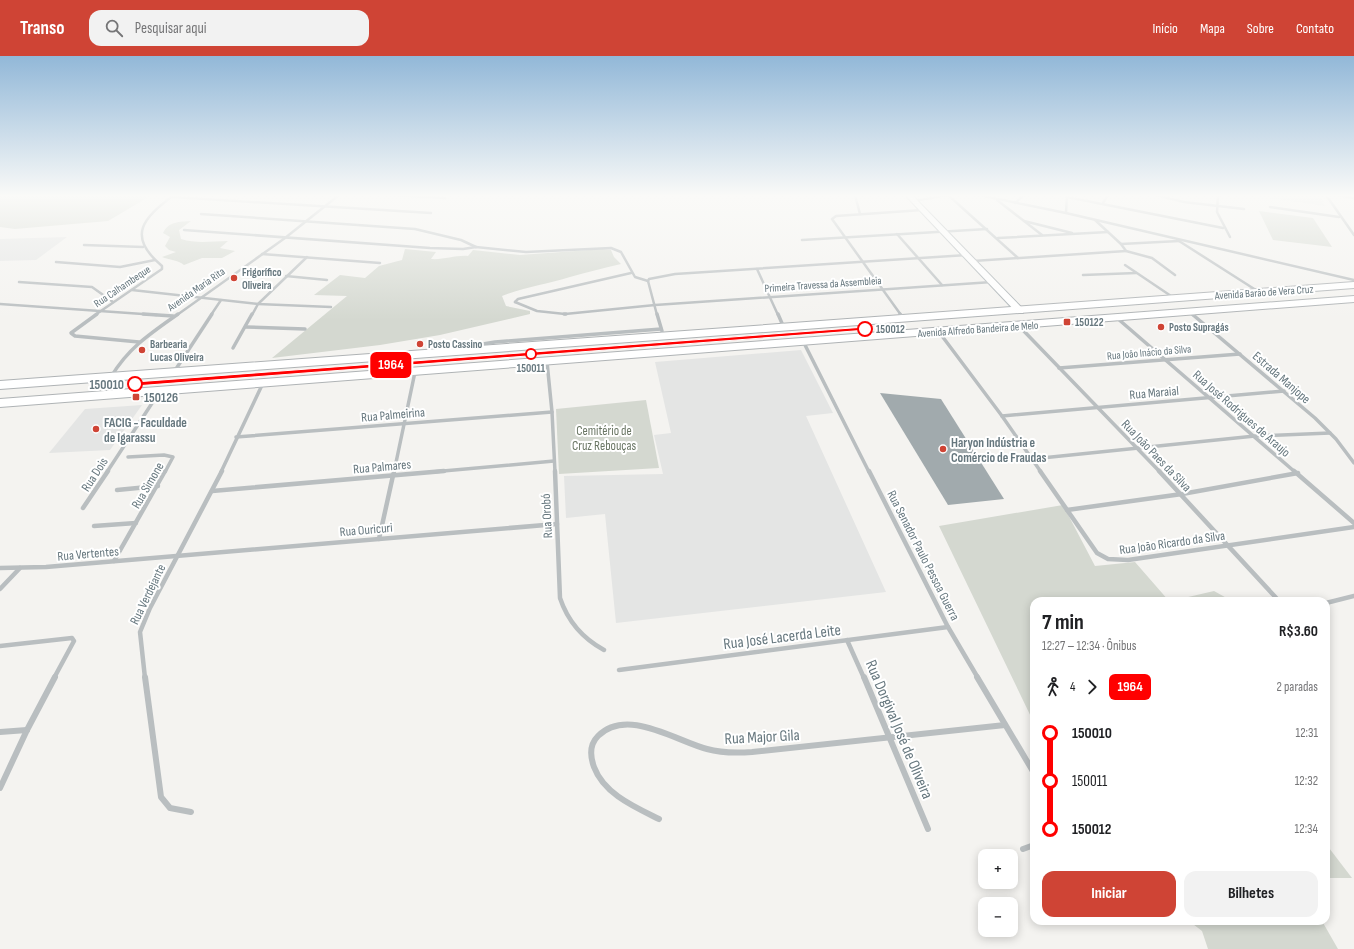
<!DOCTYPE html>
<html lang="pt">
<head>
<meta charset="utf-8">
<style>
	:root { --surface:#fff; --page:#f2f2f2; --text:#202124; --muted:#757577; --accent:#cf4435 }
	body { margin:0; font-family:"Sofia Sans Condensed",sans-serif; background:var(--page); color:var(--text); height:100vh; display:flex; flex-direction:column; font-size:15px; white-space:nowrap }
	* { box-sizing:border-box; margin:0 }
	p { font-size:13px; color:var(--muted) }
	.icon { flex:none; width:22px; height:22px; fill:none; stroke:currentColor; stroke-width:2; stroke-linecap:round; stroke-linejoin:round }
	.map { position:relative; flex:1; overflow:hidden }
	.sheet { position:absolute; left:1030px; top:541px; width:300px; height:328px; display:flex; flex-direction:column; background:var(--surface); border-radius:12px; box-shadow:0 2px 10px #0003 }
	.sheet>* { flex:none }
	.badge { padding:0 8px; border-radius:6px; font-size:14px; line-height:26px }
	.tools { position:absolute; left:978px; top:793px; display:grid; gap:8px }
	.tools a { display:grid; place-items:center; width:40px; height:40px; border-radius:8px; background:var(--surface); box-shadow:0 2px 10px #0003; font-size:20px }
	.map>.badge { position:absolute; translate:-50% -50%; box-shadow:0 0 0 2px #fff }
	.legs { display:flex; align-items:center; gap:6px; height:44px; padding:0 12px; font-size:13px }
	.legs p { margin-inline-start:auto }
	.headline { display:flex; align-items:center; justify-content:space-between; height:68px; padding:0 12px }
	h1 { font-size:22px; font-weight:700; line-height:30px }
	.cta { display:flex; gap:8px; margin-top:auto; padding:8px 12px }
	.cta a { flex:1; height:46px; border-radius:12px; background:var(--accent); color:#fff; font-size:16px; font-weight:700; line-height:46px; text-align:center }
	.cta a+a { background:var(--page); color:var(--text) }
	ul { padding:0 12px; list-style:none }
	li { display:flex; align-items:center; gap:14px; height:48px; font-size:15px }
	li i { display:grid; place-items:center; width:6px; height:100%; margin:0 5px; background:currentColor }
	li i::after { content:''; width:10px; height:10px; margin:-5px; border:3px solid; border-radius:50%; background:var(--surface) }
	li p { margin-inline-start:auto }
	li:first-child i { background:linear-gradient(#0000 50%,currentColor 0) }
	li:last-child i { background:linear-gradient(currentColor 50%,#0000 0) }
	header { display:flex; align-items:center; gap:24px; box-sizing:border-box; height:56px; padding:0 20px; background:var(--accent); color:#fff }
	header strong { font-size:19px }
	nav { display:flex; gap:22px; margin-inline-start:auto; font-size:14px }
	.search { width:280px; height:36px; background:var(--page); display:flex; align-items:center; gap:10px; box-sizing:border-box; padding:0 14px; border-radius:12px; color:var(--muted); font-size:15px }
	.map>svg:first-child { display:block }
	.built { fill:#e4e5e4 }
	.green { fill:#d4d8d0 }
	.building { fill:#a1aaad }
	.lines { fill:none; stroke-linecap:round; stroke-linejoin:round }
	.secondary-casing { stroke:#abb2b5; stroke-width:2 }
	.trunk-casing { stroke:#afb3b5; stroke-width:2 }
	.minor-far3 { stroke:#b9bec0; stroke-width:2.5 }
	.minor-far2 { stroke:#b9bec0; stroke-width:3.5 }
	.minor-far1 { stroke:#b9bec0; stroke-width:4.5 }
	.minor { stroke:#b9bec0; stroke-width:6 }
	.secondary { fill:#fff; fill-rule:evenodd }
	.trunk { fill:#fff; fill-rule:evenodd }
	.line-1 { fill:#f00; stroke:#fff }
	.poi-dot { fill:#cf4435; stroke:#fff; stroke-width:1.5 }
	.stop-1-dot { fill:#fff; stroke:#f00; stroke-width:2 }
	.labels { text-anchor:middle; stroke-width:4; stroke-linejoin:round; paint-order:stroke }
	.far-poi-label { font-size:11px; font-weight:bold; fill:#66777e; stroke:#fff; text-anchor:start }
	.far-street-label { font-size:11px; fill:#66777e; stroke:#fff }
	.far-stop-label { font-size:11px; font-weight:bold; fill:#66777e; stroke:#fff; text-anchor:start }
	.street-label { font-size:13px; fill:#66777e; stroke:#fff }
	.stop-label { font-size:13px; font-weight:bold; fill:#66777e; stroke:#fff; text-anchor:end }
	.poi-label { font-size:13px; font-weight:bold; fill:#66777e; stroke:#fff; text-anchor:start }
	.park-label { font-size:13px; fill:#6a7664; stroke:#fff }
	.near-street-label { font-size:16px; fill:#66777e; stroke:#fff }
</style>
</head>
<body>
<header>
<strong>Transo</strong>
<div class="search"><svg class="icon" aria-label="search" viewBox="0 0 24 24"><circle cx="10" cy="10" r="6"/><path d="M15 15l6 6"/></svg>Pesquisar aqui</div>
<nav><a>Início</a><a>Mapa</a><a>Sobre</a><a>Contato</a></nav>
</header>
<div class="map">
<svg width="1354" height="893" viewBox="0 0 1354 893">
	<rect width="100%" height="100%" fill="#f4f3f0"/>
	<g class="built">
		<polygon points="1257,139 1320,139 1325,150 1257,140"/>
		<polygon points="67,181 36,204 0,205 0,183"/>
		<polygon points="801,294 833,357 806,360 886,536 616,567 605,458 566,462 564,420 663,418 654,379 671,377 655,306"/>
		<polygon points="142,349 110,394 49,397 85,353"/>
	</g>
	<g class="green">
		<polygon points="0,139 152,139 108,165 15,173 0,171"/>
		<polygon points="1259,155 1313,162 1332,191 1273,184"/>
		<path d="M 191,165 L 179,174 L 181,183 C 197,188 212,185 228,185 L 220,192 L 235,195 L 222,202 L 202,202 L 184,209 C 178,204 169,204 162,201 L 176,196 L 169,194 L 165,190 L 170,181 L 163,177 C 169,165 179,166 191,165 Z"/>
		<path d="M 405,193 L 436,196 L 431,203 C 444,204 455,199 468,200 L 473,194 L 520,199 L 603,193 L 611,194 L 614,201 L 621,208 C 604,212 587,216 570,221 C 548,228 524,231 502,240 L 506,250 L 530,255 L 530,258 L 440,279 L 380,289 L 272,302 L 347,240 L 314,239 L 340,219 L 365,222 L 379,210 L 402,204 Z"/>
		<polygon points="646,344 659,412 559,418 556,353"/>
		<polygon points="1063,449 1095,510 1135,506 1169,545 1034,545 1034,667 939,470"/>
		<polygon points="1214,535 1232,545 1171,545"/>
		<polygon points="1326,788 1352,822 1326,822"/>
		<polygon points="1189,865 1322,865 1338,893 1208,893 1202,875"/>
	</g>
	<polygon class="building" points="880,337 941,343 1004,443 948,449"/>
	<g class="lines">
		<defs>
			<polygon id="secondary" points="905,139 912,139 1023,253 1023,257 1017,257"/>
			<g id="trunk">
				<polygon points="1354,226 1354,232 0,333 0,325"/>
				<polygon points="1354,240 1354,246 0,351 0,343"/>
			</g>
		</defs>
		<use href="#secondary" class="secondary-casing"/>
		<use href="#trunk" class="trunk-casing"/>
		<g class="minor-far3">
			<polyline points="389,139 445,142"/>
			<polyline points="855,139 860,158"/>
			<polyline points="948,139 1018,202"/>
			<polyline points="979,139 1066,157 1354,224"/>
			<polyline points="1156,139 1184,146 1244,153"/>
			<polyline points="1218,139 1217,156 1230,181"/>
			<polyline points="1326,139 1354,179"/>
			<polyline points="1334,139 1354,142"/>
			<polyline points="173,141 431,157"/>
			<polyline points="1067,141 1223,172"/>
			<polyline points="997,144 1042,179"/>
			<polyline points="914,145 948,139"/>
			<polyline points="1015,147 1024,139"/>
			<polyline points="1103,147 1108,139"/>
			<polyline points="1270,151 1339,161"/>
			<polyline points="1066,157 1067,139"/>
			<polyline points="201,158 415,173 461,184 476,191"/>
			<polyline points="1024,165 1072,177"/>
			<polyline points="184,174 430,192 463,193 476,191 526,196 611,192 621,196 635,221 648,225"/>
			<polyline points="897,178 942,229"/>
			<polyline points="998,182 1108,176"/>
			<polyline points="802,184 987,173"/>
			<polyline points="1179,185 1259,236"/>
			<polyline points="1121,188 1179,185"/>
			<polyline points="84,189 143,191"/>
			<polyline points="1126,195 1152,202 1175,219"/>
			<polyline points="262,198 380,207"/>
			<polyline points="973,205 1126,195 1121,188 1095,164"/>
			<polyline points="56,206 120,211 155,204"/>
			<polyline points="1125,209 1174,242"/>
			<polyline points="757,213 778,259"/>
			<polyline points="1083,219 1136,217"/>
			<polyline points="286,220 327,224"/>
			<polyline points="648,225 649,223 675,218 967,199"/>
			<polyline points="648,225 657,259"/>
			<polyline points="19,226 92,231 113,246"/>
			<polyline points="132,234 258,248 331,251"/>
			<polyline points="515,246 537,255 565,258 655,249 992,226"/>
			<polyline points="515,246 518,243 631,217"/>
			<polyline points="0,248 157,259"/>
			<polyline points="1190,256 1193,259"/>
			<path d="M 95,259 L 162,213 L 162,210 C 126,180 143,162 174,139"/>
			<polyline points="177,259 285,182 339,139"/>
			<polyline points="211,259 221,244"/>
			<polyline points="252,259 258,248 307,201"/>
			<polyline points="901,259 832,163 836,160 922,154"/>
		</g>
		<g class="minor-far2">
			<polyline points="97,258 71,277 75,280 139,286"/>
			<polyline points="143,258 173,260"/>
			<polyline points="564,258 566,258"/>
			<polyline points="657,258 662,275"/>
			<polyline points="778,258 784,272"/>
			<polyline points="900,258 904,263"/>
			<polyline points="1192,258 1315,362 1336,383 1354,407"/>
			<polyline points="1117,262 1295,416"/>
			<polyline points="1019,270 1160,416"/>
			<polyline points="246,271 305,273"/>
			<polyline points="939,276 1002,360 1041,416"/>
			<polyline points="804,287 869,416"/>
			<polyline points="233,292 252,258"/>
			<polyline points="479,293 483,288 495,286 661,273"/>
			<polyline points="547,306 552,356 555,416"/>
			<polyline points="1059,312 1240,298"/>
			<polyline points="174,316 212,258"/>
			<path d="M 111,321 C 128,292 151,277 178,258"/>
			<polyline points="1002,360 1284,335"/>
			<polyline points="236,381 552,356"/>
			<polyline points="128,401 164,399 173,401 165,416"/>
			<polyline points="1032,403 1255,380 1330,377"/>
			<polyline points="107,416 160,335"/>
			<polyline points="221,416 263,327"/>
			<polyline points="394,416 415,316"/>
			<polyline points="432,416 554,405"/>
		</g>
		<g class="minor-far1">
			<path d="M 555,415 L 560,542 C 568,566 582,582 604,594"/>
			<polyline points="869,415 948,571 978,622"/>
			<polyline points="1040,415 1097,497 1108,503 1128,504 1354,471"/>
			<polyline points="1159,415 1279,545"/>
			<polyline points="1294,415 1354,467"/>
			<polyline points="117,434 158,430"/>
			<polyline points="212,435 444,415"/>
			<polyline points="83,452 108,415"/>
			<polyline points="1067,454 1182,438 1298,417"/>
			<polyline points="94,470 136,467"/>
			<polyline points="379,483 394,415"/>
			<polyline points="114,505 165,415"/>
			<polyline points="0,512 46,511 557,468"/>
			<polyline points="0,533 20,512"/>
			<polyline points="1326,547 1354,540"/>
			<polyline points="847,584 864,622"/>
			<polyline points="0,590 72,582 74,585 54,622"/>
			<polyline points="619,614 948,571"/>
			<polyline points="145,622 140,576 150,552 222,415"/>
		</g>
		<g class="minor">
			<polyline points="145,621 161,741 170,752 191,756"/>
			<polyline points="864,621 928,773"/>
			<polyline points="977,621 1034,717"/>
			<polyline points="0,676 27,674"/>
			<polyline points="0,732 27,674 55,621"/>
			<path d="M 659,763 C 635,751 604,738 594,711 C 590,700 589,689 598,680 C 627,651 676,685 707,693 C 721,697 737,697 752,696 L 1005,669"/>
			<polyline points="1023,793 1034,789"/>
		</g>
		<use href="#secondary" class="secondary"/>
		<use href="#trunk" class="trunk"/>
	</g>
	<linearGradient id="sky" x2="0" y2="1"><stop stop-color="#92b8d8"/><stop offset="0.53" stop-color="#fafaf8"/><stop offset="1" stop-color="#fafaf8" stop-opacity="0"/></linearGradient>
	<rect width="1354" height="264" fill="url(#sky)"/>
	<polygon class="line-1" points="865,271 867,272 867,274 135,330 132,328 135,326"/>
	<g class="poi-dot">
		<circle cx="234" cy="222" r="4"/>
		<rect x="1063" y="262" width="8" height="8" rx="2"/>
		<circle cx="1161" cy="271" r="4"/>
		<circle cx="420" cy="288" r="4"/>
		<circle cx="142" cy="294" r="4"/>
		<rect x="132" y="337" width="8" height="8" rx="2"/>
		<circle cx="96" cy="373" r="4"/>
		<circle cx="943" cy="393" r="4"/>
	</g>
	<g class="stop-1-dot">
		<circle cx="865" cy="273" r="7"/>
		<circle cx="531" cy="298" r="5"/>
		<circle cx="135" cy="328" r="7"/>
	</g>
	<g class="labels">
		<g class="far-poi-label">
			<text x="242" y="220">Frigorífico<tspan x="242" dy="13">Oliveira</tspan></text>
			<text x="1075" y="270">150122</text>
			<text x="1169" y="275">Posto Supragás</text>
			<text x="150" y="292">Barbearia<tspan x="150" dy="13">Lucas Oliveira</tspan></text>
			<text x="428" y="292">Posto Cassino</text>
		</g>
		<g class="far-street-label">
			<text transform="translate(823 228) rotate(-4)" y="4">Primeira Travessa da Assembleia</text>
			<text transform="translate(122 230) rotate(-34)" y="4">Rua Calhambeque</text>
			<text transform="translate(196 233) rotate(-35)" y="4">Avenida Maria Rita</text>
			<text transform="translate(1264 236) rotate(-4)" y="4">Avenida Barão de Vera Cruz</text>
			<text transform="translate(978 273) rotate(-4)" y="4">Avenida Alfredo Bandeira de Melo</text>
			<text transform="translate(1149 296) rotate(-5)" y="4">Rua João Inácio da Silva</text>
		</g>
		<g class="far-stop-label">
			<text x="876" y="277">150012</text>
			<text x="531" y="316" text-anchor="middle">150011</text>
		</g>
		<g class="street-label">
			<text transform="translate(1282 321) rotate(41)" y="5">Estrada Manjope</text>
			<text transform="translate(1154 336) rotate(-5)" y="5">Rua Maraial</text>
			<text transform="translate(1242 357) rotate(41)" y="5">Rua José Rodrigues de Araujo</text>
			<text transform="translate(393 358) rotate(-5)" y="5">Rua Palmeirina</text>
			<text transform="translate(1157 399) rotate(46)" y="5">Rua João Paes da Silva</text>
			<text transform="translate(382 410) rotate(-5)" y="5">Rua Palmares</text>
			<text transform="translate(94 418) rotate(-57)" y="5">Rua Dois</text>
			<text transform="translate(147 429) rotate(-60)" y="5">Rua Simone</text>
			<text transform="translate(546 460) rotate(-93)" y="5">Rua Orobó</text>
			<text transform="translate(366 473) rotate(-5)" y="5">Rua Ouricuri</text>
			<text transform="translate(1172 486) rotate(-8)" y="5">Rua João Ricardo da Silva</text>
			<text transform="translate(88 497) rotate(-5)" y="5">Rua Vertentes</text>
			<text transform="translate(924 499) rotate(63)" y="5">Rua Senador Paulo Pessoa Guerra</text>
			<text transform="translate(147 538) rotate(-64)" y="5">Rua Verdejante</text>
		</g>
		<g class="stop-label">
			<text x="124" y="333">150010</text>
		</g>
		<g class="poi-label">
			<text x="144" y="346">150126</text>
			<text x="104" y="371">FACIG - Faculdade<tspan x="104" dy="15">de Igarassu</tspan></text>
			<text x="951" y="391">Haryon Indústria e<tspan x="951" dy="15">Comércio de Fraudas</tspan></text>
		</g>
		<g class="park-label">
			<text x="604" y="379">Cemitério de<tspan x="604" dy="15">Cruz Rebouças</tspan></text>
		</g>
		<g class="near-street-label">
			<text transform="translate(782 580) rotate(-7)" y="6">Rua José Lacerda Leite</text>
			<text transform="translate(900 673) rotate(67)" y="6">Rua Dorgival José de Oliveira</text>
			<text transform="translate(762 680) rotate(-3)" y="6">Rua Major Gila</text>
		</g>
	</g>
</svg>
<div class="tools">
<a>+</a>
<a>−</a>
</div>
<b class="badge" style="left:391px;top:309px;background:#f00;color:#fff">1964</b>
<section class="sheet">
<div class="headline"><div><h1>7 min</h1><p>12:27 – 12:34 · Ônibus</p></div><b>R$3.60</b></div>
<div class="legs"><svg class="icon" aria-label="walk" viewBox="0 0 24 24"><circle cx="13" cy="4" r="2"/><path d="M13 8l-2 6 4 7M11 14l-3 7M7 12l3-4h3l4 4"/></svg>4<svg class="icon" aria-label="forward" viewBox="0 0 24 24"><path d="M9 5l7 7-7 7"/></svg><b class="badge" style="background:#f00;color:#fff">1964</b><p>2 paradas</p></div>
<ul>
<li><i style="color:#f00"></i><b>150010</b><p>12:31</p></li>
<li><i style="color:#f00"></i><span>150011</span><p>12:32</p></li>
<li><i style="color:#f00"></i><b>150012</b><p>12:34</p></li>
</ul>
<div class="cta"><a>Iniciar</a><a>Bilhetes</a></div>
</section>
</div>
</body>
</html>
